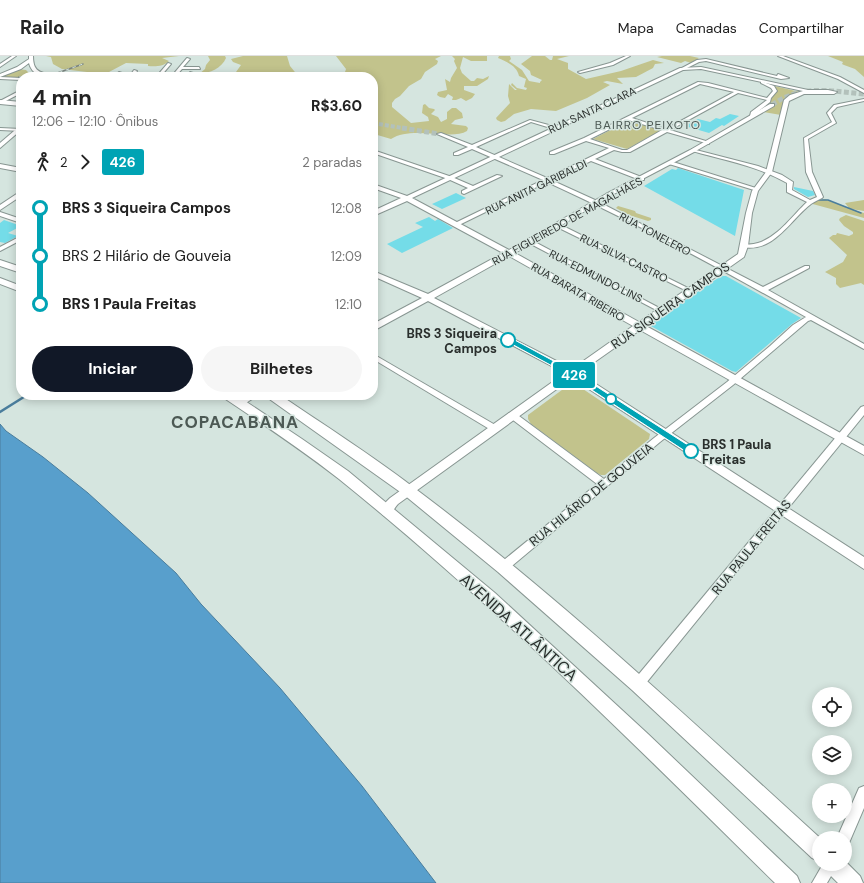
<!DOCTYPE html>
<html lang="pt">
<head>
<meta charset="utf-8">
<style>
	:root { --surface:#fff; --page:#f6f6f6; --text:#222; --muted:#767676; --line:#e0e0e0; --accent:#111827 }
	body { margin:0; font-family:"DM Sans",sans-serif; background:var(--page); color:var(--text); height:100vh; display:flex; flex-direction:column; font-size:15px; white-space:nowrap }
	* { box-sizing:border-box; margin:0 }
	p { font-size:13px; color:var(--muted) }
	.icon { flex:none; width:22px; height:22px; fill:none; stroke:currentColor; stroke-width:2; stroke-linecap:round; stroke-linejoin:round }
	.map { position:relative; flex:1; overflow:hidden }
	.side { position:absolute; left:16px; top:16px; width:362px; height:328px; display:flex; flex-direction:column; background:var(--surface); border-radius:16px; box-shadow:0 2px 10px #0003 }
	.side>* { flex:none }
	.badge { padding:0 8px; border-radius:3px; font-size:14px; line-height:26px }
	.buttons { position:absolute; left:812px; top:631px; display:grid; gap:8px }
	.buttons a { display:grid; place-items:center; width:40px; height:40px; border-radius:50%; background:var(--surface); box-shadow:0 2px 10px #0003; font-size:20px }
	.map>.badge { position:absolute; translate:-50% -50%; box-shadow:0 0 0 2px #fff }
	.legs { display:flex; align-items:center; gap:6px; height:44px; padding:0 16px; font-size:13px }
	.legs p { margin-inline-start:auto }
	.summary { display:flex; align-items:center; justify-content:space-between; height:68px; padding:0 16px }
	h1 { font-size:22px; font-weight:700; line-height:30px }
	.primary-button { display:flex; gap:8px; margin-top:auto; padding:8px 16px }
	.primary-button a { flex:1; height:46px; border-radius:24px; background:var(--accent); color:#fff; font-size:16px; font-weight:700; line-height:46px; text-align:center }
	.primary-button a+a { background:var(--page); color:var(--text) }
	ul { padding:0 16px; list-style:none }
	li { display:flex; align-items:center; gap:14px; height:48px; font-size:15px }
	li i { display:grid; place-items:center; width:6px; height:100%; margin:0 5px; background:currentColor }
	li i::after { content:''; width:10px; height:10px; margin:-5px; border:3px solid; border-radius:50%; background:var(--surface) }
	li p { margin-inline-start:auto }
	li:first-child i { background:linear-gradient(#0000 50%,currentColor 0) }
	li:last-child i { background:linear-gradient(currentColor 50%,#0000 0) }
	header { display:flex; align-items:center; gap:24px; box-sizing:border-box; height:56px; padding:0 20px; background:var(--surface); border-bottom:1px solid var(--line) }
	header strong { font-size:19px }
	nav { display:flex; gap:22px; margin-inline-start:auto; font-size:14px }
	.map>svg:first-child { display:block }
	.green { fill:#c2c38c }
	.water { fill:#589fcc; stroke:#4a7d9c }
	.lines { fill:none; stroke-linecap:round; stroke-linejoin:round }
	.stream-far1 { stroke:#4a7d9c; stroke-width:1.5 }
	.stream { stroke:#4a7d9c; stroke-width:2.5 }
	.building { fill:#74dce8 }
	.minor-tunnel-far1 { stroke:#b3c1bb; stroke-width:4; stroke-dasharray:4 2; stroke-linecap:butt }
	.minor-tunnel { stroke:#b3c1bb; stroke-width:5; stroke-dasharray:5 2.5; stroke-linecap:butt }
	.major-tunnel { stroke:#b3c1bb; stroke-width:5; stroke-dasharray:5 2.5; stroke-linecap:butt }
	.minor-casing { stroke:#889692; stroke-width:2 }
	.major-casing { stroke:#889692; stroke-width:2 }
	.highway-casing { stroke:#889692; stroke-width:2 }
	.minor { fill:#fff; fill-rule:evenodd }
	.major { fill:#fff; fill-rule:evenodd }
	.highway { fill:#fff; fill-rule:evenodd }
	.rail-casing { stroke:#7b8581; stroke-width:1.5 }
	.rail { stroke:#d5e5df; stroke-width:1; stroke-dasharray:3.5; stroke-linecap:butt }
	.line-1 { fill:#00a3b4; stroke:#fff }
	.stop-1-dot { fill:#fff; stroke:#00a3b4; stroke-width:2 }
	.labels { text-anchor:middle; stroke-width:3; stroke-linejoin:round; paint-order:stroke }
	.far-street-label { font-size:11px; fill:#2a2f2d; stroke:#d5e5df }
	.far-neighbourhood-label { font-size:12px; letter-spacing:1px; fill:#4c5954; stroke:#d5e5df }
	.street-label { font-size:13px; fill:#2a2f2d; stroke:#d5e5df }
	.stop-label { font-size:13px; font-weight:bold; fill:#2a2f2d; stroke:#d5e5df; text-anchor:end }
	.near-street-label { font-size:16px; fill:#2a2f2d; stroke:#d5e5df }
	.district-label { font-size:17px; font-weight:bold; letter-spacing:1px; fill:#4c5954; stroke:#d5e5df }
</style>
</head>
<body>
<header>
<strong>Railo</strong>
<nav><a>Mapa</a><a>Camadas</a><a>Compartilhar</a></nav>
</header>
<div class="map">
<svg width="864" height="827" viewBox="0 0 864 827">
	<rect width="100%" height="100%" fill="#d5e5df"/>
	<g class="green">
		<path d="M 46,0 L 179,0 L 162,2 L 169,5 C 164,10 156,11 148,10 L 148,8 L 126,7 L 109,16 L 89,19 L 87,16 L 62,13 L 53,8 L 51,1 Z"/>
		<path d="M 208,0 L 225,0 L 226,2 C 222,12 210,17 199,18 L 205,13 L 206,9 L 210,4 Z"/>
		<polygon points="243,0 287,0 290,10 299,21 235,21 230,19 236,16 241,9 233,6 231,3"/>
		<path d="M 336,0 L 441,0 L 435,3 L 438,5 L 437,8 L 425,16 L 421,23 L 409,30 L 400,40 L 395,43 L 392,47 L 392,51 L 411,67 L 429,65 L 428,61 L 422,57 L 423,49 L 425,48 L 429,52 L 434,53 L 435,54 L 431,58 L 438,61 L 441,66 L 447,63 L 447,56 L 452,52 L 456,52 L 462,57 L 463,62 L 455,64 L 451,68 L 466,70 L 468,72 L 467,75 C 451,85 412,69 391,83 L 374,78 L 373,75 L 377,69 L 373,64 L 373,21 L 339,21 L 345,16 L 346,13 Z"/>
		<polygon points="452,0 487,0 487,5 471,5 463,1 460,12 462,17 471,25 474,25 477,22 483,23 489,20 488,23 477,30 464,30 464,34 475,38 472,42 466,45 461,42 456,44 452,44 453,41 448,38 445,42 440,41 437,39 438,36 447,34 445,23 450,26 451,22 457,12 454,5 455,3"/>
		<path d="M 499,0 L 510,0 L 511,3 L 509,5 L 522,14 L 529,25 L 540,27 L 540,26 L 542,24 L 531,19 L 530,15 L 521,8 L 532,0 L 545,0 L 550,4 L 552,4 L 553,0 L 569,0 L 557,3 L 568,7 L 568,13 L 586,23 L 621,15 L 653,4 L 664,7 L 655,8 L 653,12 L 636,21 L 617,22 L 623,28 L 607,25 L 603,26 L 610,29 L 587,42 L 556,55 L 531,53 L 514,58 L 505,65 L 501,66 L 497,64 L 496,62 L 510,47 L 508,40 L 509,28 L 515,34 L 517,34 L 511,29 L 512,27 L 517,32 L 526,34 L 527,32 L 524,31 L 526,23 L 519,20 C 517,10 507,6 498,2 Z"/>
		<polygon points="662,0 690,0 699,2 691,7 685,5 681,7 657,1"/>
		<polygon points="828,0 864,0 864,21 855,13 844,9 842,8 843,6"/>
		<polygon points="18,13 26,14 32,20 21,21 21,23 0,21"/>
		<polygon points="770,29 800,36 785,41 781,59 757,55 771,45 770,42 776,36"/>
		<polygon points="630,64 662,74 627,93 593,83"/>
		<polygon points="825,143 849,152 845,147 864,144 864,155 851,153 864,157 864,162 809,147"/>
		<polygon points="618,150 635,155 636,157 651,162 651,164 648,165 629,159 616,152"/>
		<polygon points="846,159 864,165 864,229 861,227 840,232 836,228 836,222 825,216 843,206 847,199 829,182 833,179 836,179 837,177 849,180 853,178 853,176 844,170 839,164 840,162"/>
		<polygon points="574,327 650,378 649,383 605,419 601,419 597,417 531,368 528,363 528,359 570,328"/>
	</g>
	<polygon class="water" points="0,368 6,375 43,401 88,437 176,517 201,548 280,632 362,730 436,827 0,827"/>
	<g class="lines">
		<polyline class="stream-far1" points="818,144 828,144 861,157"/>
		<polyline class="stream" points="0,356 27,339"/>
	</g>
	<g class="building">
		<polygon points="730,58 739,60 724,70 722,69 709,77 685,70 698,63 710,66 716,62 720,63"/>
		<polygon points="678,112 744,134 735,180 644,130 672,113 676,114"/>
		<polygon points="794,131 813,135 815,139 808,141 794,133"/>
		<polygon points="456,137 466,142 442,153 432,148"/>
		<polygon points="429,161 435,165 438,163 453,172 402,197 387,188 423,171 415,167"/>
		<polygon points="4,164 21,170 8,177 18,180 5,187 0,186 0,167"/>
		<polygon points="721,220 726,220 801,262 792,268 736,316 732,315 649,269"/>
	</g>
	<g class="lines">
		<polyline class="minor-tunnel-far1" points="373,67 408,73"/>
		<polyline class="minor-tunnel" points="402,72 439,78"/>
		<path class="major-tunnel" d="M 772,49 C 801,28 831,35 864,38"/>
		<defs>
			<g id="minor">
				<polygon points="12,0 16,0 0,11 0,8"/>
				<polygon points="626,0 630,0 613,9 580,17 578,16 610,7"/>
				<polygon points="778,0 783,0 840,21 864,34 864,37 838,23"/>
				<polygon points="187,2 190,3 183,11 199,11 200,13 182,13 175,21 171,21"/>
				<polygon points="706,3 777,20 778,18 789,22 781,23 706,5 699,6 683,14 680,13 697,4"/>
				<polygon points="168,7 171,8 160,21 156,21"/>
				<polygon points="134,14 137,15 133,21 129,21"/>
				<polygon points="119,16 122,17 117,21 113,21"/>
				<polygon points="190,16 193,17 190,21 186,21"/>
				<polygon points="37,17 40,18 36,21 32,21"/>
				<polygon points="0,21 21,22 21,24 0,23"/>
				<path d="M 761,25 L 774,30 L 777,35 L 771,42 L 770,46 L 755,58 L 754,61 L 750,60 L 751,56 L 767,44 L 738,37 L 670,74 L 709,86 L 709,88 L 667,76 L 630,96 L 622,96 L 614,94 L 595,103 L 644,122 L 644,124 L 640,124 L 591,105 L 551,124 L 595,144 L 763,231 L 805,210 L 809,210 L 809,212 L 768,234 L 864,288 L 864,293 L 811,264 L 808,265 L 733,329 L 660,386 L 507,514 L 503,515 L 499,514 L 498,511 L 499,508 L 597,428 L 509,361 L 508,359 L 509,357 L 515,357 L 604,423 L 654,382 L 727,326 L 770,290 L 793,269 L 806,261 C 721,213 635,166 547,126 L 459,169 L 455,169 L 455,167 L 543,124 L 472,93 L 458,99 L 454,99 L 454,97 L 468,91 L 437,78 L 441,77 L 472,89 L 530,64 L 556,71 L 554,73 L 531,66 L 476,91 L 547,122 L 609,92 L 586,85 L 554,98 L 550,98 L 550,96 L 584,82 L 698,26 L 708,27 L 767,42 L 773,35 L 771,32 L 761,27 ZM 700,28 L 734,36 L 666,73 L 632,62 ZM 628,64 L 662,74 L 627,94 L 622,94 L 590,83 Z"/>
				<polygon points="21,34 21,37 0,48 0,45"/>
				<path d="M 864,43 L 864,45 L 837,51 L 831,57 L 836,67 L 808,83 L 812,116 L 823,141 L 822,142 C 818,144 814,146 811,148 C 789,165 774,197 742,191 L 742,189 C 747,188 752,189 758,187 C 778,181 792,160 807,146 L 787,136 L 787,127 C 758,110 724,104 692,95 L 692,93 L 758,110 L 782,119 L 793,126 L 792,134 L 810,144 L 817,141 L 806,116 L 804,82 L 832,66 L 827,57 L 834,49 Z"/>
				<polygon points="0,72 21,73 21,75 0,74"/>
				<polygon points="373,94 452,121 473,130 497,119 502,120 464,138 462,137 462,135 468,132 448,123 373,97"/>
				<polygon points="669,106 673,106 759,133 754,134 669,108"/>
				<polygon points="21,135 21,140 0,154 0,149"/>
				<polygon points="0,156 21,163 21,167 0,160"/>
				<polygon points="555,168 559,168 694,235 693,236 689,236 555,170"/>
				<polygon points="21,180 21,184 0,195 0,191"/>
				<polygon points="527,184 531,184 665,255 664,256 660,256 527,186"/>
				<polygon points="373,298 497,370 498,372 497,374 491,374 373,303"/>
				<polygon points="864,350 864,359 642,632 638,634 634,632 632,628 634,624 861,351"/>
				<polygon points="864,730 864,752 849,787 845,788 845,782 837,782 859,732"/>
				<polygon points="823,808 838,808 827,827 812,827"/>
			</g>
			<g id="major">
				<path d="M 29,0 L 33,0 C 33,19 43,15 55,21 C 44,21 32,20 29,7 L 21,13 L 0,21 L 0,18 L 17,11 L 29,3 Z"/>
				<path d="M 701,11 L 808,34 L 828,34 L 837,36 L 834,38 L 804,38 L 789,45 L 772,116 L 758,135 L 752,157 L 748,190 L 744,201 L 646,270 L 864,390 L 864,399 L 640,274 L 579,317 L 864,501 L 864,513 L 572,322 L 398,448 C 392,454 392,463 383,459 L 381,456 L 386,446 L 390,442 L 565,317 L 428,245 L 373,275 L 373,268 L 422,242 L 373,220 L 373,215 L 428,238 L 503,197 L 407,145 L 373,160 L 373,155 L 401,142 L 373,132 L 373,128 L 407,140 L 680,12 ZM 701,13 L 803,35 L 790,39 L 784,44 L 766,116 L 752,135 L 746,157 L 738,198 L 639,266 L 515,197 L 610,140 L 694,96 L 774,50 L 774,48 L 770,48 L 690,94 L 606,138 L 509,194 L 412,142 L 683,14 ZM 509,200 L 633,270 L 572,313 L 434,242 Z"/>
				<polygon points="0,44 21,46 21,50 0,48"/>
				<polygon points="21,69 21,74 0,92 0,87"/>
				<polygon points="0,108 21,112 21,116 0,112"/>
				<polygon points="245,339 258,339 243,349 235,349 234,347"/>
			</g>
			<g id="highway">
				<polygon points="0,204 21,211 21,217 0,210"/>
				<polygon points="0,222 21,230 21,236 0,228"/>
				<path d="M 222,339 L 236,339 L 302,383 L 348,415 L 495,537 L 648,678 L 797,820 L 800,827 L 775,827 C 634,688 493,547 339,423 C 302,394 263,368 224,342 Z"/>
				<path d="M 266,339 L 280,339 C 324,369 370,398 413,431 C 556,538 688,662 820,782 L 819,805 L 812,802 L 632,634 L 498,516 L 403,438 L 268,342 Z"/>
				<polygon points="845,805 860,820 863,827 838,827 826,815 823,808 845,808"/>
			</g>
		</defs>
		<use href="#minor" class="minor-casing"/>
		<use href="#major" class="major-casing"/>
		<use href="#highway" class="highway-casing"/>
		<use href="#minor" class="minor"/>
		<use href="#major" class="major"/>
		<use href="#highway" class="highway"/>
		<defs>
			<g id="rail">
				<polyline points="19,21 23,21"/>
				<polyline points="46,21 83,8"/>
			</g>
		</defs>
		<use href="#rail" class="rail-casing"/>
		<use href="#rail" class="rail"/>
	</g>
	<polygon class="line-1" points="506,282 511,282 574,316 694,393 694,397 688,397 569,319 506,285"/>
	<g class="stop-1-dot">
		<circle cx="508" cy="284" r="7"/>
		<circle cx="611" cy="343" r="5"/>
		<circle cx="691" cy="395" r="7"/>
	</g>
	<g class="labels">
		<g class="far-street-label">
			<text transform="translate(592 54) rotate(-25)" y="4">RUA SANTA CLARA</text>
			<text transform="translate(536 131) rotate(-26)" y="4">RUA ANITA GARIBALDI</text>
			<text transform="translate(567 165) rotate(-29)" y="4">RUA FIGUEIREDO DE MAGALHÃES</text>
			<text transform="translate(655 178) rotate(28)" y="4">RUA TONELERO</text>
			<text transform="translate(624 202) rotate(26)" y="4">RUA SILVA CASTRO</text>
			<text transform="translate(596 220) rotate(27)" y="4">RUA EDMUNDO LINS</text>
			<text transform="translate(578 236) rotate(30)" y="4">RUA BARATA RIBEIRO</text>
		</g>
		<g class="far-neighbourhood-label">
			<text x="648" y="73">BAIRRO PEIXOTO</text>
		</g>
		<g class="street-label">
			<text transform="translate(670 249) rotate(-35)" y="5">RUA SIQUEIRA CAMPOS</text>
			<text transform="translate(591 438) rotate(-39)" y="5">RUA HILÁRIO DE GOUVEIA</text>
			<text transform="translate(751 491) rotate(-51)" y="5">RUA PAULA FREITAS</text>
		</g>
		<g class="stop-label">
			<text x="497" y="282">BRS 3 Siqueira<tspan x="497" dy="15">Campos</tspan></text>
			<text x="702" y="393" text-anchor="start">BRS 1 Paula<tspan x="702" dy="15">Freitas</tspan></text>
		</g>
		<g class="near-street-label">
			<text transform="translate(519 571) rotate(42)" y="6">AVENIDA ATLÂNTICA</text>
		</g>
		<g class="district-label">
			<text x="235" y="372">COPACABANA</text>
		</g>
	</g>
</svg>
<div class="buttons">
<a><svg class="icon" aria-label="locate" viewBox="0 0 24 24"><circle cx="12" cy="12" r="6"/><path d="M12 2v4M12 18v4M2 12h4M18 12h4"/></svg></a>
<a><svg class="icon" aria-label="layers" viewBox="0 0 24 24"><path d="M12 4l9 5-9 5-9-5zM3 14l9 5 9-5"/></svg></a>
<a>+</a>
<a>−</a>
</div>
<b class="badge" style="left:574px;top:319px;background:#00a3b4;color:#fff">426</b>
<section class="side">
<div class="summary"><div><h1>4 min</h1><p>12:06 – 12:10 · Ônibus</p></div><b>R$3.60</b></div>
<div class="legs"><svg class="icon" aria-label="walk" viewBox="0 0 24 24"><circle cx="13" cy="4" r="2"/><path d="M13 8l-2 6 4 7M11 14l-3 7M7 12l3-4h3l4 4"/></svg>2<svg class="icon" aria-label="forward" viewBox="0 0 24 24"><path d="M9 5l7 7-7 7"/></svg><b class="badge" style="background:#00a3b4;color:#fff">426</b><p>2 paradas</p></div>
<ul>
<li><i style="color:#00a3b4"></i><b>BRS 3 Siqueira Campos</b><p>12:08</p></li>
<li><i style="color:#00a3b4"></i><span>BRS 2 Hilário de Gouveia</span><p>12:09</p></li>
<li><i style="color:#00a3b4"></i><b>BRS 1 Paula Freitas</b><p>12:10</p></li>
</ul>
<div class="primary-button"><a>Iniciar</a><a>Bilhetes</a></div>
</section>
</div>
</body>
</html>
